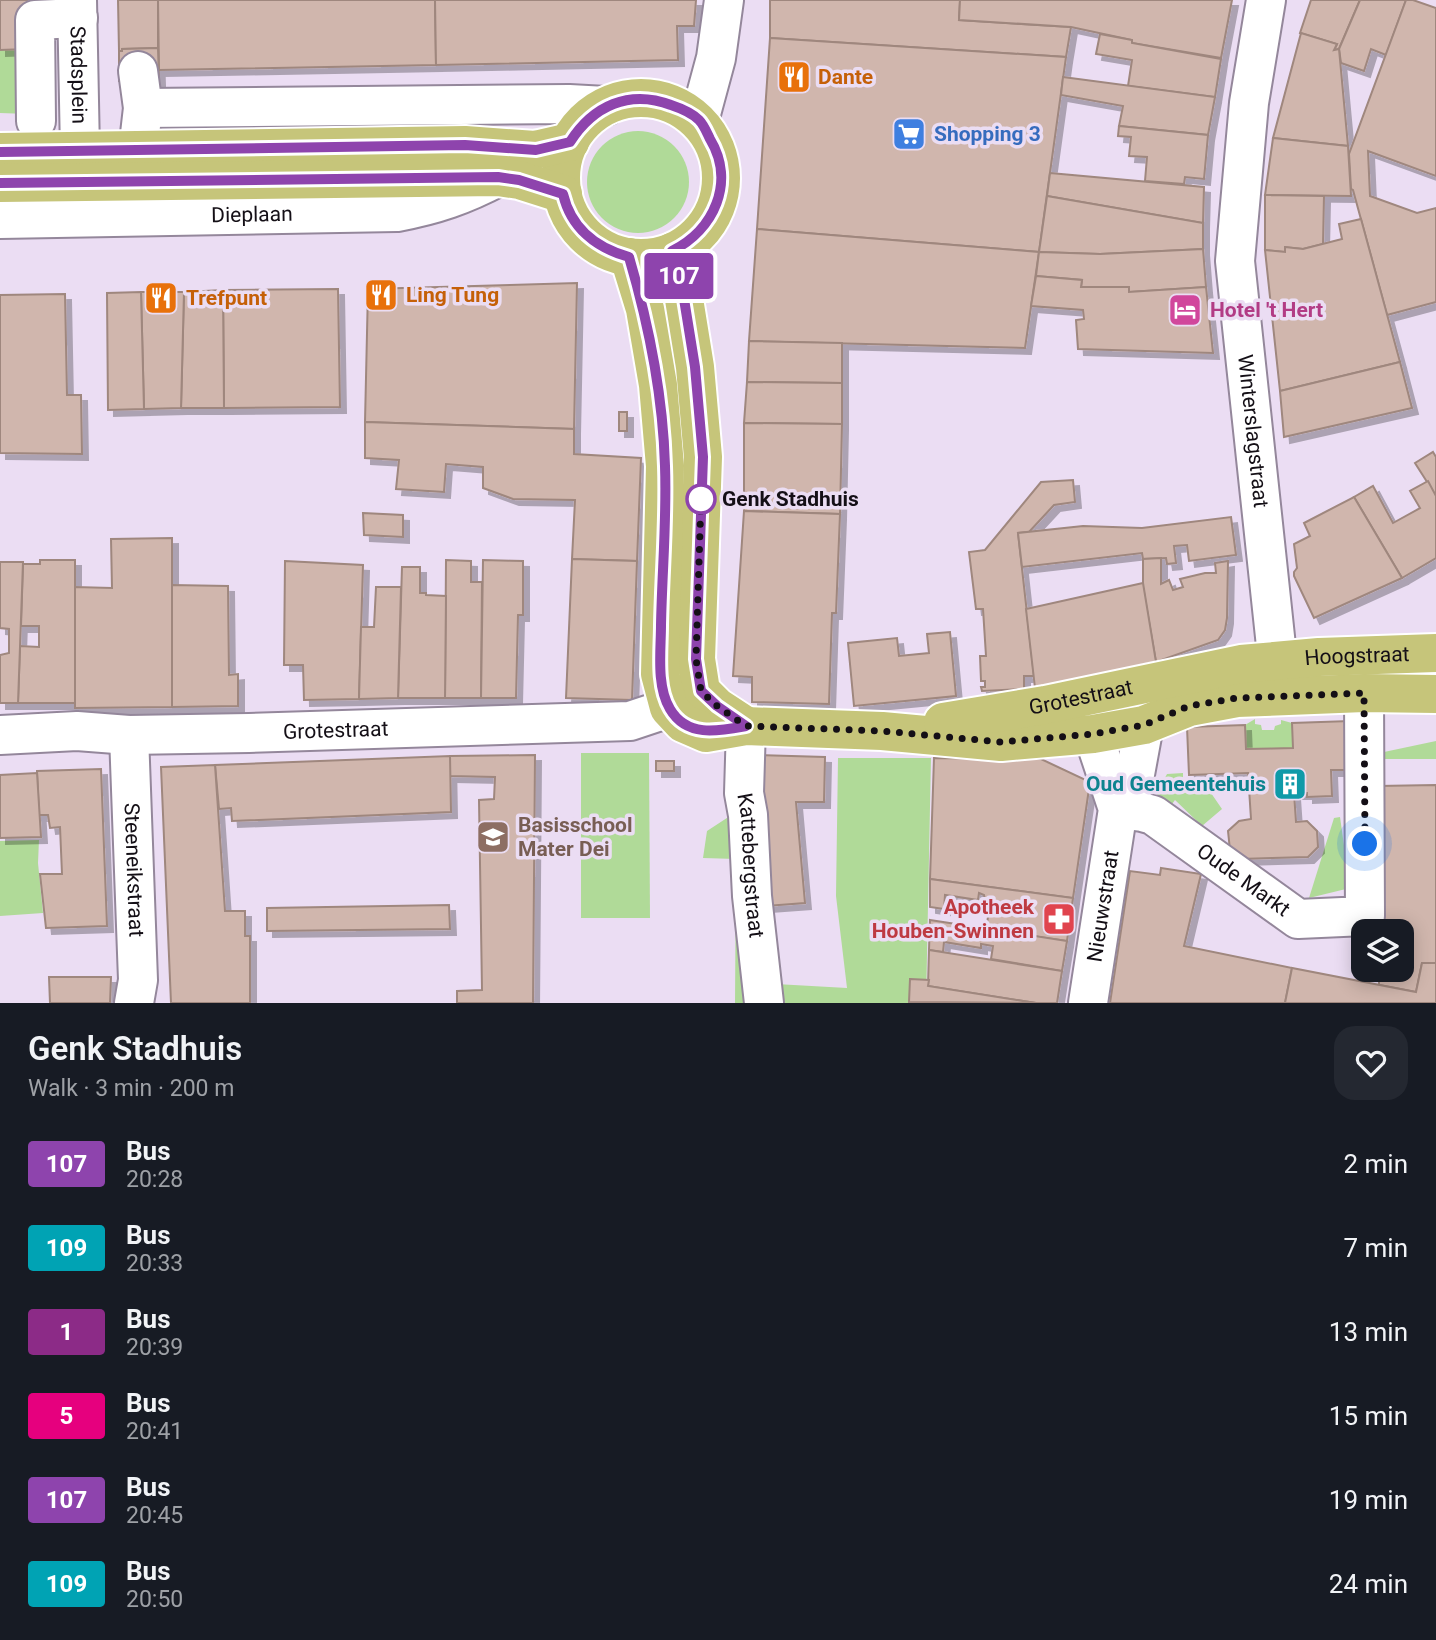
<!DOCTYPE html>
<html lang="en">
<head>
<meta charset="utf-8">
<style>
	:root { --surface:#171b24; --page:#242831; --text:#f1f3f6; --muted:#9ea1a6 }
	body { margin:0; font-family:Roboto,sans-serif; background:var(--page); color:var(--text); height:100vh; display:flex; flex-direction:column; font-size:26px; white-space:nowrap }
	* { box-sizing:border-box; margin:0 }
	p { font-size:23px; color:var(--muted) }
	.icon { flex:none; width:38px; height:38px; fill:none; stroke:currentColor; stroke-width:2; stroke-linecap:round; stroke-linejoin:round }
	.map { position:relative; height:1003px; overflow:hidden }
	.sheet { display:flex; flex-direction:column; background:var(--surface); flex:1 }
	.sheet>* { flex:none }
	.badge { padding:0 14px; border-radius:5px; font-size:24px; line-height:46px }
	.fabs { position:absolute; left:1351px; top:919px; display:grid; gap:14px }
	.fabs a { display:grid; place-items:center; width:63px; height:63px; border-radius:14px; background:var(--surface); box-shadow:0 4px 18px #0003; font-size:35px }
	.you { position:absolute; width:35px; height:35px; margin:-18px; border:5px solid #fff; border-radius:50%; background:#1a73e8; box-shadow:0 0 0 10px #1a73e833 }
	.map>.badge { position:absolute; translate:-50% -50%; box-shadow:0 0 0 4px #fff }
	.round { display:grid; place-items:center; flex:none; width:74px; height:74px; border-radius:21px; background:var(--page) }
	.headline { display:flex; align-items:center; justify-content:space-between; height:119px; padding:0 28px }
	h1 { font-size:33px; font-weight:600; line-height:52px }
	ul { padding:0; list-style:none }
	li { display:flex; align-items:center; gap:21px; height:84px; padding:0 28px }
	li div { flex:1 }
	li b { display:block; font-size:26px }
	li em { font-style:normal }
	li .badge { min-width:77px; font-weight:700; text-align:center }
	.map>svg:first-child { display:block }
	.green { fill:#b0da98 }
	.building { fill:#d0b6ad; stroke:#9f877e; stroke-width:2; filter:url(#shadow) }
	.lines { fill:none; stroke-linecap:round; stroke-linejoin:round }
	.minor-casing { stroke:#94879b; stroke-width:42 }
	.major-casing { stroke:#fff; stroke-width:42 }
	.minor { stroke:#fff; stroke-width:38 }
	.major { stroke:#c6c57a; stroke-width:38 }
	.line-casing { stroke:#fff; stroke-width:16 }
	.line { stroke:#8e44ad; stroke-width:10 }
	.walk { stroke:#140f16; stroke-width:7; stroke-dasharray:0 12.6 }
	.stop-dot { fill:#fff; stroke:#8e44ad; stroke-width:3.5 }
	.labels { text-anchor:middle; stroke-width:7; stroke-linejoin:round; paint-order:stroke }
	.street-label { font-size:21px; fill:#140f16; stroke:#ebddf3 }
	.food-label { font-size:21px; font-weight:bold; fill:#c56008; stroke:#ebddf3; text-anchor:start }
	.shop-label { font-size:21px; font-weight:bold; fill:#366cbe; stroke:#ebddf3; text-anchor:start }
	.hotel-label { font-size:21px; font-weight:bold; fill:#b23c85; stroke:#ebddf3; text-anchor:start }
	.stop-label { font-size:21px; font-weight:bold; fill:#140f16; stroke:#ebddf3; text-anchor:start }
	.culture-label { font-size:21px; font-weight:bold; fill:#0d838f; stroke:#ebddf3; text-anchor:end }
	.education-label { font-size:21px; font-weight:bold; fill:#785e54; stroke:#ebddf3; text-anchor:start }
	.health-label { font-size:21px; font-weight:bold; fill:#be3a42; stroke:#ebddf3; text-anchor:end }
</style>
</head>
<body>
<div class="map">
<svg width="1436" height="1003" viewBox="0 0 1436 1003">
	<defs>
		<filter id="shadow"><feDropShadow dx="6" dy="6" stdDeviation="0" flood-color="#0004"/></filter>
	</defs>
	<rect width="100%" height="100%" fill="#ebddf3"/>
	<g class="green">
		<polygon points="28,49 28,114 0,113 0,50"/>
		<circle cx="638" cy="182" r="51"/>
		<polygon points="1255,719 1255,724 1261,725 1262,730 1274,730 1275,726 1281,724 1281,720 1292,723 1293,748 1246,749 1245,725"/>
		<polygon points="1436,741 1436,759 1384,759 1384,752"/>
		<polygon points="581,753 649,753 650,918 581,918"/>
		<polygon points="838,758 931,758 926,1003 778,1003 776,984 847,988 836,896"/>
		<polygon points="1183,773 1183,780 1202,780 1222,809 1202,826 1175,800 1166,812 1152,803 1167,774"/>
		<polygon points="733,814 755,1003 735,1003 736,859 703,858 707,831"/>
		<polygon points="1340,817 1350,888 1309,898 1334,818"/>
		<polygon points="39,840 38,863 43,913 0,916 0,841"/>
	</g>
	<g class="building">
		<polygon points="0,0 27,0 27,49 0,50"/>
		<polygon points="118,0 158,0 158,48 122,49 122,51 119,51"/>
		<polygon points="158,0 435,0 436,65 159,70"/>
		<polygon points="435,0 696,0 694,26 677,26 678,60 436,65"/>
		<polygon points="770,0 960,0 959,20 1071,27 1066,57 770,38"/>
		<polygon points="960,0 1232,0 1221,58 1132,43 1132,40 1071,27 959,20"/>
		<polygon points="1311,0 1360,0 1339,49 1334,50 1337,44 1300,33"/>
		<polygon points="1360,0 1406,0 1386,55 1371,49 1364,71 1341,63 1339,49"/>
		<polygon points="1406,0 1413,0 1436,8 1436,176 1368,151 1370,196 1417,213 1436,208 1436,302 1387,315 1353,190 1351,189 1349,154"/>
		<polygon points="1301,33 1337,44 1334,50 1339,49 1348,146 1273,138"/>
		<polygon points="1100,34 1132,40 1132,43 1221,59 1215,97 1128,86 1132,60 1096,54"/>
		<polygon points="770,38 1066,57 1039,252 757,229"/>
		<polygon points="158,48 159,80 119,81 119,51 122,51 122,49"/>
		<polygon points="1063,77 1215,97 1208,135 1119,126 1123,106 1061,95"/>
		<polygon points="1119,126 1208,135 1204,179 1185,177 1184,184 1145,181 1147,157 1129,156 1131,137 1118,136"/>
		<polygon points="1273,138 1348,146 1351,196 1265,195"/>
		<polygon points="1050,173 1204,187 1203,223 1047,196"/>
		<polygon points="1265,195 1324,196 1323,244 1303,249 1285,247 1285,252 1265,250"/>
		<polygon points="1047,196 1203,223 1203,249 1100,254 1039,252"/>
		<polygon points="1361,219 1400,362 1280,391 1265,250 1285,252 1285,247 1303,249 1342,239 1339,224"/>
		<polygon points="757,229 1039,252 1025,348 749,341"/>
		<polygon points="1203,249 1206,287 1129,292 1129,287 1081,287 1082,280 1036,276 1039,252 1100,254"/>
		<polygon points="1036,276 1082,280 1081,287 1129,287 1129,292 1206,287 1213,353 1078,349 1076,320 1084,319 1083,310 1031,306"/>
		<polygon points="577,283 574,429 365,422 368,289"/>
		<polygon points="338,289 340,407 224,408 223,290"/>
		<polygon points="223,290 224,408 181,408 184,292"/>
		<polygon points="141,292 184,292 181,408 144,409"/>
		<polygon points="141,292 144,409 108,410 107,293"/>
		<polygon points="65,294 67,395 81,395 82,454 0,453 0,295"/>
		<polygon points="749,341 842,343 842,383 747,382"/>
		<polygon points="1400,362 1412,408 1284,437 1280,391"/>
		<polygon points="747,382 842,383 842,424 744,423"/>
		<rect x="619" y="412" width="8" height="19"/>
		<polygon points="365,422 574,429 574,454 641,458 637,561 572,559 575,500 513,499 483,488 483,467 446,464 444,492 396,489 399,460 365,458"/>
		<polygon points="744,423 842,424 840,514 744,511"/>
		<polygon points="1433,452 1436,457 1436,496 1415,463"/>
		<polygon points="1073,480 1075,502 1054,505 1029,532 1018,533 1034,676 1024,676 1024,689 982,691 981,687 985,687 985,681 981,681 980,656 986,656 983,609 976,609 969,552 985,550 1041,482"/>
		<polygon points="1428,481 1436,496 1436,558 1402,578 1354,497 1373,486 1393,523 1420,508 1410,491"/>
		<polygon points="1354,497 1402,578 1314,618 1294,576 1294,572 1297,568 1294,544 1310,536 1304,523"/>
		<polygon points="744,511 840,514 836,613 832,613 829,704 752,702 752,677 733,676"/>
		<polygon points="363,513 403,515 403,537 364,535"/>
		<polygon points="1231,517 1236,555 1189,561 1187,545 1174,546 1176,563 1167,564 1166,558 1143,559 1142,553 1022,567 1018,533 1083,526 1142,528"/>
		<polygon points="172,538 172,707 75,708 75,587 112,588 111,539"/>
		<polygon points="1161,558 1161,584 1169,580 1173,590 1183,587 1180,579 1205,573 1216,573 1215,563 1228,561 1227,618 1225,630 1218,640 1156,662 1143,587 1143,559"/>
		<polygon points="572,559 637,561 632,700 566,698"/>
		<polygon points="40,560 75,560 75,703 18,703 20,646 39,647 39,626 21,626 23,564 40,564"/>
		<polygon points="446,560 471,561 471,582 482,582 481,698 445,698"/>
		<polygon points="483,560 523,561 523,615 518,615 516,698 481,698"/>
		<polygon points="285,561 363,565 359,699 304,700 303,665 284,665"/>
		<polygon points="0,562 23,562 18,703 0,703 0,655 9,653 9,629 0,628"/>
		<polygon points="402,567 420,567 420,593 426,593 426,595 446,596 445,698 398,698"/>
		<polygon points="1143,583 1156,662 1035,688 1026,609"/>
		<polygon points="172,585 228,586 229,675 238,674 238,706 172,707"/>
		<polygon points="376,587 401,587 398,698 359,699 361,627 374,627"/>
		<polygon points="950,632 956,696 854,706 848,643 897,638 899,656 929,653 927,634"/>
		<polygon points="1350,721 1349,770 1331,770 1332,796 1307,797 1307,793 1294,793 1296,822 1307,821 1317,831 1318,847 1308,857 1240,859 1230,850 1228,831 1239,821 1251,819 1248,773 1189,775 1187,727 1245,725 1246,749 1293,748 1292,723"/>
		<polygon points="535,755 533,1003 457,1003 457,991 482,990 479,800 494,799 495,777 450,776 450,756"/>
		<polygon points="757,755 825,757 824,802 796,802 805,903 766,906"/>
		<polygon points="450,756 451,812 232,821 231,808 219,809 215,765"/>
		<polygon points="934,758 1041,759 1090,782 1073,898 930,879"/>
		<rect x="656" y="761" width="18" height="10"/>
		<polygon points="215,765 225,911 245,911 245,936 250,936 250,1003 171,1003 161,767"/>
		<polygon points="101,769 107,926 46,928 40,874 62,874 60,827 50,828 48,815 39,815 37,771"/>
		<polygon points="37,773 41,837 0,838 0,775"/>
		<polygon points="1436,785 1436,963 1422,963 1416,992 1379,985 1379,970 1402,970 1402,931 1378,931 1378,786"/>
		<polygon points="1161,868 1201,874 1184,946 1292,968 1285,1003 1110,1003 1130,871 1160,875"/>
		<polygon points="930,879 1073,898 1067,941 986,929 990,905 985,901 984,895 979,893 978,900 945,895 944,909 930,907"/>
		<polygon points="449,905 450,929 267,931 267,908"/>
		<polygon points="930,920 1067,941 1062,971 991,959 993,946 981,944 981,948 944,942 943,952 929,950"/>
		<polygon points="929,950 1062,971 1057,1003 1036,1003 928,986"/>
		<polygon points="1422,963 1436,963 1436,1003 1285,1003 1292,968 1416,992"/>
		<polygon points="49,977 111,977 110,1003 50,1003"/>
		<polygon points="910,979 929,980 928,986 1036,1003 909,1002"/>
	</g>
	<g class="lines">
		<defs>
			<g id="minor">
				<path id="s1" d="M 77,0 L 80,151"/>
				<path id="s2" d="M 1266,0 L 1249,103 L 1235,261 L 1281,693"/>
				<polyline points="138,71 143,108 140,134"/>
				<polyline points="143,108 569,104 606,106"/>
				<polyline points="36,121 35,20 78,18"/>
				<polyline points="699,121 716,58 724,0"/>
				<path id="s3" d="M 0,219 L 397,212 C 435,205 464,195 498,177"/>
				<path id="s4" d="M 746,726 L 744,793 L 748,815 L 752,896 L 764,1003"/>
				<path id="s5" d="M 0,735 L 77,731 L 129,735 L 249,733 L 630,721 L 669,708 L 698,692"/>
				<path id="s6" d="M 129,735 L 138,980 L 134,1003"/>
				<path id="s7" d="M 1118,809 L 1142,812 L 1153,815 L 1298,919 L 1365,916 L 1364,693"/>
				<polyline points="1118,809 1131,796 1144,725 1129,695"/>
				<path id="s8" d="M 1088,1003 L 1118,809 L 1093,734 L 1107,703"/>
			</g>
			<g id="major">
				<circle cx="641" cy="178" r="80"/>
				<polyline points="0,152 465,145 535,150 570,142"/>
				<polyline points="0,183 498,177 519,180 563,194"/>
				<polyline points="672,252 684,299 695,367 703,457 696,659 701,691 717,707 746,726"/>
				<polyline points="629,257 645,309 658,385 665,466 660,674 669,708 683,723 706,733 746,726 882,731 1001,742 1093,734 1144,725 1189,707 1237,698 1364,693 1436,694"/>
				<path id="s9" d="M 943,722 L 1045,705 L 1241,664 L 1319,657 L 1436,653"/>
			</g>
		</defs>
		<use href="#minor" class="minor-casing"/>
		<use href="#major" class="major-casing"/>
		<use href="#minor" class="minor"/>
		<use href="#major" class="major"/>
	</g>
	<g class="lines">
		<defs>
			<path id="line" d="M 0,152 L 465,145 L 536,150 L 570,142 C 593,106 629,89 671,105 C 680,108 692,113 699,120 C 704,125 707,133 710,139 C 736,182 714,230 672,251 L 684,299 L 695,367 L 703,457 L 696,659 L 701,691 L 717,706 L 746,726 C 719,731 687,738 670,709 C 656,686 661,650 661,625 C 662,572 667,519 665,466 C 663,395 649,325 629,257 C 596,248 571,228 563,194 L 519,180 L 498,177 L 0,183"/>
		</defs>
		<use href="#line" class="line-casing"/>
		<use href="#line" class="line"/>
		<polyline class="walk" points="701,499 696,659 701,691 717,706 746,726 882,731 1001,742 1093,734 1144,725 1189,706 1237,698 1364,693 1365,844"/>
	</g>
	<defs>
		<symbol id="restaurant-square" viewBox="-11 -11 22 22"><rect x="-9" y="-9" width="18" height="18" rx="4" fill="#e8710a" stroke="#ebddf3"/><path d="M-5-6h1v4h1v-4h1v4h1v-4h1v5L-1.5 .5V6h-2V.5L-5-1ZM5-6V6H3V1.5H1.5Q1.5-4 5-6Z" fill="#fff"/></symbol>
		<symbol id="supermarket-square" viewBox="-11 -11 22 22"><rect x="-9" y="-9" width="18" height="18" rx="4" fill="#3f7fe0" stroke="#ebddf3"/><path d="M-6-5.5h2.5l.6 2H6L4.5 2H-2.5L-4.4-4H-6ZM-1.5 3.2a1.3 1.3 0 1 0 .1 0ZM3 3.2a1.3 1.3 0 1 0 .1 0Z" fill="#fff"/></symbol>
		<symbol id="hotel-square" viewBox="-11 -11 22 22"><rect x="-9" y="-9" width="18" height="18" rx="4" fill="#d1479c" stroke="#ebddf3"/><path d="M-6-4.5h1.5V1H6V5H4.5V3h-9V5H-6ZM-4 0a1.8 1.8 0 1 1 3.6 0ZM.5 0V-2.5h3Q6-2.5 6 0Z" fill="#fff"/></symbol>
		<symbol id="building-square" viewBox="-11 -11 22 22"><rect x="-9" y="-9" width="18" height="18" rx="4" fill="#0f9aa8" stroke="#ebddf3"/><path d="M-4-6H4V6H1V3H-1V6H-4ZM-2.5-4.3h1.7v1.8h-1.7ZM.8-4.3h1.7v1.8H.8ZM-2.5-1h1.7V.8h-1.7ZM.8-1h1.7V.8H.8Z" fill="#fff"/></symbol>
		<symbol id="school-square" viewBox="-11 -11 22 22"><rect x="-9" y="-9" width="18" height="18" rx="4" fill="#8d6e63" stroke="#ebddf3"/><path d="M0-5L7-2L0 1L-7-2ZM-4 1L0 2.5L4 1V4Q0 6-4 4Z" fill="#fff"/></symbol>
		<symbol id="pharmacy-square" viewBox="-11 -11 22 22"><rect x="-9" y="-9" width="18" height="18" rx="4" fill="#e0444e" stroke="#ebddf3"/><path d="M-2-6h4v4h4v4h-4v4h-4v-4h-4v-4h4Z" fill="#fff"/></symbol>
	</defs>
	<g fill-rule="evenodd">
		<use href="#restaurant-square" x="775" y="58" width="38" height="38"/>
		<use href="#supermarket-square" x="890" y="115" width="38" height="38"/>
		<use href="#restaurant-square" x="362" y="276" width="38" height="38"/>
		<use href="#restaurant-square" x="142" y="279" width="38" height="38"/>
		<use href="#hotel-square" x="1166" y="291" width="38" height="38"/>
		<use href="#building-square" x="1271" y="765" width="38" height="38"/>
		<use href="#school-square" x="474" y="818" width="38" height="38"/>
		<use href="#pharmacy-square" x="1040" y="900" width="38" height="38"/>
	</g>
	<circle class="stop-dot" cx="701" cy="499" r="14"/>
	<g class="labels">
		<g class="street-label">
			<text dy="7" stroke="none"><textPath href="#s1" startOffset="75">Stadsplein</textPath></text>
			<text dy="7" stroke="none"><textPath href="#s3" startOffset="252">Dieplaan</textPath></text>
			<text dy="7" stroke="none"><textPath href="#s2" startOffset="434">Winterslagstraat</textPath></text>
			<text dy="7" stroke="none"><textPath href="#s9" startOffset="420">Hoogstraat</textPath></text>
			<text dy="7" stroke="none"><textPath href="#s9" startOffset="140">Grotestraat</textPath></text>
			<text dy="7" stroke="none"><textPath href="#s5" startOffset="336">Grotestraat</textPath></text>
			<text dy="7" stroke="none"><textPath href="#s4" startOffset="140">Kattebergstraat</textPath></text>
			<text dy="7" stroke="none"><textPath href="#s6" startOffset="135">Steeneikstraat</textPath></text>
			<text dy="7" stroke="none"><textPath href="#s7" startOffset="147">Oude Markt</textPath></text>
			<text dy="7" stroke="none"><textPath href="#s8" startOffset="98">Nieuwstraat</textPath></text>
		</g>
		<g class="food-label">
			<text x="818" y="84">Dante</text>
			<text x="406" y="302">Ling Tung</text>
			<text x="186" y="305">Trefpunt</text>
		</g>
		<g class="shop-label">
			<text x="934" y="141">Shopping 3</text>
		</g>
		<g class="hotel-label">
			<text x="1210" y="317">Hotel 't Hert</text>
		</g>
		<g class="stop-label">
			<text x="722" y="506">Genk Stadhuis</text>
		</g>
		<g class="culture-label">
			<text x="1266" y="791">Oud Gemeentehuis</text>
		</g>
		<g class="education-label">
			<text x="518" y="832">Basisschool<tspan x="518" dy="24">Mater Dei</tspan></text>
		</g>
		<g class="health-label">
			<text x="1034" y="914">Apotheek<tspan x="1034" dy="24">Houben-Swinnen</tspan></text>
		</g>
	</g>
</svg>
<div class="fabs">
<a><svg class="icon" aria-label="layers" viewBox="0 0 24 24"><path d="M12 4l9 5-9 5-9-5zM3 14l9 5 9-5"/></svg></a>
</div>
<div class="you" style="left:1365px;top:844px"></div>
<b class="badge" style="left:679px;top:276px;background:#8e44ad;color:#fff">107</b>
</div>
<section class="sheet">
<div class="headline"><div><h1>Genk Stadhuis</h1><p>Walk · 3 min · 200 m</p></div><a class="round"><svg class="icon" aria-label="heart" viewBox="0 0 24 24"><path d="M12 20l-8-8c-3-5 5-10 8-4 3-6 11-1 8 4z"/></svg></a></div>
<ul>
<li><span class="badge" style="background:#8e44ad;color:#fff">107</span><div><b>Bus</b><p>20:28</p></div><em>2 min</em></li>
<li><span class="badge" style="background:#00a3b4;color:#fff">109</span><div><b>Bus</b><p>20:33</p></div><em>7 min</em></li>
<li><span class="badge" style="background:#8c2b87;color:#fff">1</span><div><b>Bus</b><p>20:39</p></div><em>13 min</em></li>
<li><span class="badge" style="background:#e6007e;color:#fff">5</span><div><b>Bus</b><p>20:41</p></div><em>15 min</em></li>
<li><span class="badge" style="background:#8e44ad;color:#fff">107</span><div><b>Bus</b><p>20:45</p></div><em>19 min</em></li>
<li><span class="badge" style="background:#00a3b4;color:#fff">109</span><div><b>Bus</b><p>20:50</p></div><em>24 min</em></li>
</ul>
</section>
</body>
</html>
